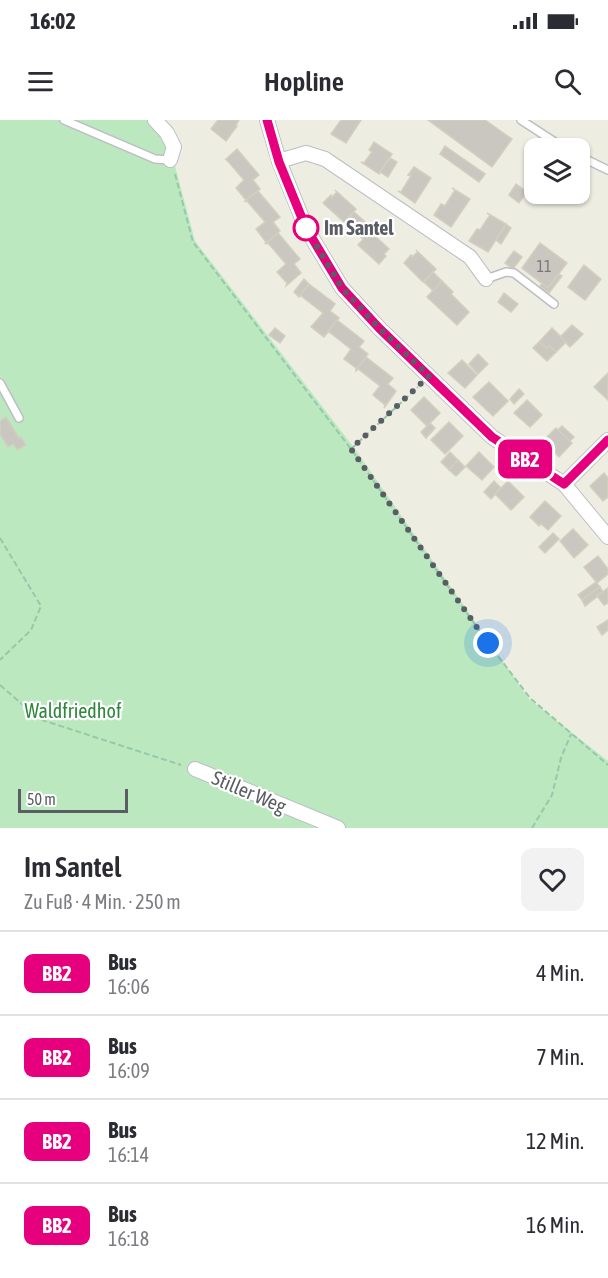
<!DOCTYPE html>
<html lang="de">
<head>
<meta charset="utf-8">
<style>
	:root { --surface:#fff; --page:#f2f2f3; --text:#2b2b33; --muted:#7c7c81; --line:#e1e1e2 }
	body { margin:0; font-family:"Asap Condensed",sans-serif; background:var(--page); color:var(--text); height:100vh; display:flex; flex-direction:column; font-size:22px; white-space:nowrap }
	* { box-sizing:border-box; margin:0 }
	p { font-size:20px; color:var(--muted) }
	.icon { flex:none; width:33px; height:33px; fill:none; stroke:currentColor; stroke-width:2; stroke-linecap:round; stroke-linejoin:round }
	.map { position:relative; height:708px; overflow:hidden }
	.details { display:flex; flex-direction:column; background:var(--surface); flex:1 }
	.details>* { flex:none }
	.badge { padding:0 12px; border-radius:9px; font-size:21px; line-height:39px }
	.controls { position:absolute; left:524px; top:18px; display:grid; gap:12px }
	.controls a { display:grid; place-items:center; width:66px; height:66px; border-radius:12px; background:var(--surface); box-shadow:0 2px 4px #0004; font-size:30px }
	.scale { position:absolute; left:18px; bottom:15px; width:110px; box-sizing:border-box; padding-left:6px; border:3px solid #5a5d64; border-top:0; font-size:16px; line-height:21px; white-space:nowrap; color:#5a5d64; -webkit-text-stroke:4px #fff; paint-order:stroke }
	.you { position:absolute; width:30px; height:30px; margin:-15px; border:4px solid #fff; border-radius:50%; background:#1a73e8; box-shadow:0 0 0 9px #1a73e833 }
	.map>.badge { position:absolute; translate:-50% -50%; box-shadow:0 0 0 3px #fff }
	.round { display:grid; place-items:center; flex:none; width:63px; height:63px; border-radius:12px; background:var(--page) }
	.overview { display:flex; align-items:center; justify-content:space-between; height:102px; padding:0 24px }
	h1 { font-size:28px; font-weight:600; line-height:45px }
	ul { padding:0; list-style:none }
	li { display:flex; align-items:center; gap:18px; height:84px; padding:0 24px; border-top:2px solid var(--line) }
	li div { flex:1 }
	li b { display:block; font-size:22px }
	li em { font-style:normal }
	li .badge { min-width:66px; font-weight:700; text-align:center }
	.status { display:flex; justify-content:space-between; align-items:center; height:42px; padding:0 30px; background:var(--surface); direction:ltr }
	.status svg { height:16px; fill:currentColor }
	header { display:flex; justify-content:space-between; align-items:center; height:78px; padding:0 24px; background:var(--surface); font-size:27px; font-weight:600 }
	.map>svg:first-child { display:block }
	.green { fill:#bce8c0 }
	.building { fill:#c9c7bf; stroke:#d3cfbf; stroke-width:1.5 }
	.lines { fill:none; stroke-linecap:round; stroke-linejoin:round }
	.lane-casing { stroke:#bcbec4; stroke-width:10 }
	.street-casing { stroke:#bcbec4; stroke-width:16 }
	.path { stroke:#94c9a9; stroke-width:2; stroke-dasharray:6 3; stroke-linecap:butt }
	.lane { stroke:#fff; stroke-width:7 }
	.street { stroke:#fff; stroke-width:14 }
	.line-casing { stroke:#fff; stroke-width:14 }
	.line { stroke:#e6007e; stroke-width:9 }
	.walk { stroke:#5a5d64; stroke-width:6; stroke-dasharray:0 10.8 }
	.stop-dot { fill:#fff; stroke:#e6007e; stroke-width:3 }
	.labels { text-anchor:middle; stroke-width:4.5; stroke-linejoin:round; paint-order:stroke }
	.number-label { font-size:16px; fill:#76787b }
	.stop-label { font-size:20px; font-weight:bold; fill:#5a5d64; stroke:#fff; text-anchor:start }
	.park-label { font-size:20px; fill:#2e873b; stroke:#fff }
	.street-label { font-size:20px; fill:#5a5d64; stroke:#fff }
</style>
</head>
<body>
<div class="status"><b>16:02</b><svg viewBox="0 0 49 12"><path d="M0 12V9h3v3zM5 12V6h3v6zM10 12V3h3v9zM15 12V0h3v12zM26 1h20v11H26zM47 4h2v5h-2z"/></svg></div>
<header><svg class="icon" aria-label="menu" viewBox="0 0 24 24"><path d="M4 6h16M4 12h16M4 18h16"/></svg>Hopline<svg class="icon" aria-label="search" viewBox="0 0 24 24"><circle cx="10" cy="10" r="6"/><path d="M15 15l6 6"/></svg></header>
<div class="map">
<svg width="608" height="708" viewBox="0 0 608 708">
	<rect width="100%" height="100%" fill="#eeede1"/>
	<polygon class="green" points="0,0 150,0 170,27 195,121 355,329 529,579 608,641 608,708 0,708"/>
	<g class="building">
		<polygon points="218,0 239,0 236,5 237,6 226,21 211,9"/>
		<polygon points="341,0 361,0 346,23 331,14"/>
		<polygon points="428,0 485,0 512,19 492,47"/>
		<polygon points="374,22 392,34 379,54 361,42 364,43 372,32 369,30"/>
		<polygon points="445,26 485,54 479,62 440,34"/>
		<polygon points="237,29 259,55 253,60 260,69 245,82 246,80 236,68 244,60 226,39 225,40"/>
		<polygon points="390,38 397,42 388,57 380,52"/>
		<polygon points="414,47 431,58 415,83 398,71 401,72 411,56 408,55"/>
		<polygon points="516,64 527,72 519,83 509,75"/>
		<polygon points="452,68 470,79 451,107 434,95 441,84 445,86 455,70"/>
		<polygon points="335,70 356,89 344,102 323,83 331,75 332,77 337,72"/>
		<polygon points="258,71 280,97 273,102 280,111 265,124 266,122 256,109 265,102 247,81 245,81"/>
		<polygon points="354,92 363,100 353,110 345,101"/>
		<polygon points="487,93 506,104 488,132 469,121 477,109 480,110 490,95"/>
		<polygon points="363,100 374,111 370,115 369,113 363,119 353,110"/>
		<polygon points="506,104 511,108 501,124 496,120"/>
		<polygon points="278,113 300,139 294,144 301,153 286,166 287,163 277,152 286,144 268,123 266,124"/>
		<polygon points="369,113 370,115 372,113 389,129 384,134 386,136 379,144 358,125"/>
		<polygon points="540,123 567,143 548,168 522,148"/>
		<polygon points="416,130 436,149 423,162 404,143 411,135 412,137 418,132"/>
		<polygon points="514,131 522,137 513,149 505,143"/>
		<polygon points="584,145 601,159 585,180 568,167"/>
		<polygon points="433,152 442,161 433,171 424,162"/>
		<polygon points="559,154 562,156 549,173 540,166 542,163 548,168"/>
		<polygon points="304,159 309,164 299,177 294,172"/>
		<polygon points="442,161 453,172 451,174 469,192 457,205 427,177"/>
		<polygon points="309,164 335,184 330,191 339,198 324,217 311,207 323,193 300,175 299,177"/>
		<polygon points="504,173 518,184 511,192 498,182"/>
		<polygon points="337,200 364,221 359,227 368,234 356,251 356,248 344,239 351,229 329,212 327,213"/>
		<polygon points="572,205 583,214 570,227 560,217"/>
		<polygon points="275,208 285,216 280,223 269,215"/>
		<polygon points="552,208 566,222 556,232 549,226 546,228 539,222"/>
		<polygon points="539,222 546,228 549,226 556,232 547,241 533,228"/>
		<polygon points="478,234 488,244 478,254 469,244"/>
		<polygon points="366,237 393,258 388,264 396,271 384,288 385,285 373,275 380,266 358,249 356,250"/>
		<polygon points="462,240 477,255 465,268 448,253"/>
		<polygon points="608,253 608,280 594,267"/>
		<polygon points="489,262 508,281 493,296 473,277"/>
		<polygon points="519,269 524,274 514,284 510,279"/>
		<polygon points="424,277 440,293 427,306 411,290"/>
		<polygon points="527,280 542,295 530,307 514,293"/>
		<polygon points="6,297 19,318 21,317 26,325 17,330 13,324 8,327 0,314 0,301"/>
		<polygon points="449,302 463,316 445,334 431,320"/>
		<polygon points="430,303 435,308 426,318 421,312"/>
		<polygon points="562,306 574,317 570,321 558,310"/>
		<polygon points="556,308 572,323 559,337 543,321"/>
		<polygon points="450,332 458,340 449,350 441,342"/>
		<polygon points="479,332 494,347 482,360 466,346"/>
		<polygon points="458,340 465,347 456,356 449,350"/>
		<polygon points="604,353 608,358 608,377 603,381 590,366"/>
		<polygon points="494,361 501,368 491,379 484,372"/>
		<polygon points="508,361 524,377 511,390 495,374"/>
		<polygon points="545,381 561,396 548,410 541,404 539,406 530,397"/>
		<polygon points="573,409 588,425 574,438 560,421"/>
		<polygon points="553,413 559,419 545,433 539,427"/>
		<polygon points="598,436 608,449 608,454 597,463 584,447"/>
		<polygon points="596,462 600,467 582,480 578,475"/>
		<polygon points="600,467 603,472 585,486 582,480"/>
		<polygon points="608,468 608,483 604,485 597,476"/>
		<polygon points="608,500 608,510 602,515 597,507"/>
	</g>
	<g class="lines">
		<defs>
			<g id="lane">
				<polyline points="64,0 155,39 170,40"/>
				<polyline points="521,0 564,28"/>
				<polyline points="579,36 608,50"/>
				<polyline points="486,159 506,152 514,153 554,184"/>
				<polyline points="0,263 19,298"/>
			</g>
			<g id="street">
				<polyline points="155,0 167,13 174,27 170,40"/>
				<polyline points="267,0 279,41 306,108 342,168 379,208 492,317 564,364 608,417"/>
				<polyline points="279,41 306,33 325,39 470,137 486,159"/>
				<polyline points="564,364 608,320"/>
				<polyline points="195,649 338,708"/>
			</g>
		</defs>
		<use href="#lane" class="lane-casing"/>
		<use href="#street" class="street-casing"/>
		<g class="path">
			<polyline points="175,54 193,122 351,329 488,523 530,578 608,645"/>
			<polyline points="351,329 418,267"/>
			<polyline points="0,418 41,486 31,510 0,540"/>
			<polyline points="0,565 39,599 181,645"/>
			<polyline points="532,708 552,675 561,638 571,614"/>
		</g>
		<use href="#lane" class="lane"/>
		<use href="#street" class="street"/>
	</g>
	<g class="lines">
		<defs>
			<polyline id="line" points="267,0 279,42 306,108 342,168 379,208 492,317 564,364 608,320"/>
		</defs>
		<use href="#line" class="line-casing"/>
		<use href="#line" class="line"/>
		<polyline class="walk" points="306,108 342,168 379,208 429,256 351,329 488,523"/>
	</g>
	<circle class="stop-dot" cx="306" cy="108" r="12"/>
	<g class="labels">
		<g class="number-label">
			<text x="544" y="152">11</text>
		</g>
		<g class="stop-label">
			<text x="324" y="115">Im Santel</text>
		</g>
		<g class="park-label">
			<text x="73" y="598">Waldfriedhof</text>
		</g>
		<g class="street-label">
			<text transform="translate(249 672) rotate(23)" y="7">Stiller Weg</text>
		</g>
	</g>
</svg>
<div class="controls">
<a><svg class="icon" aria-label="layers" viewBox="0 0 24 24"><path d="M12 4l9 5-9 5-9-5zM3 14l9 5 9-5"/></svg></a>
</div>
<div class="scale">50 m</div>
<div class="you" style="left:488px;top:523px"></div>
<b class="badge" style="left:525px;top:339px;background:#e6007e;color:#fff">BB2</b>
</div>
<section class="details">
<div class="overview"><div><h1>Im Santel</h1><p>Zu Fuß · 4 Min. · 250 m</p></div><a class="round"><svg class="icon" aria-label="heart" viewBox="0 0 24 24"><path d="M12 20l-8-8c-3-5 5-10 8-4 3-6 11-1 8 4z"/></svg></a></div>
<ul>
<li><span class="badge" style="background:#e6007e;color:#fff">BB2</span><div><b>Bus</b><p>16:06</p></div><em>4 Min.</em></li>
<li><span class="badge" style="background:#e6007e;color:#fff">BB2</span><div><b>Bus</b><p>16:09</p></div><em>7 Min.</em></li>
<li><span class="badge" style="background:#e6007e;color:#fff">BB2</span><div><b>Bus</b><p>16:14</p></div><em>12 Min.</em></li>
<li><span class="badge" style="background:#e6007e;color:#fff">BB2</span><div><b>Bus</b><p>16:18</p></div><em>16 Min.</em></li>
</ul>
</section>
</body>
</html>
